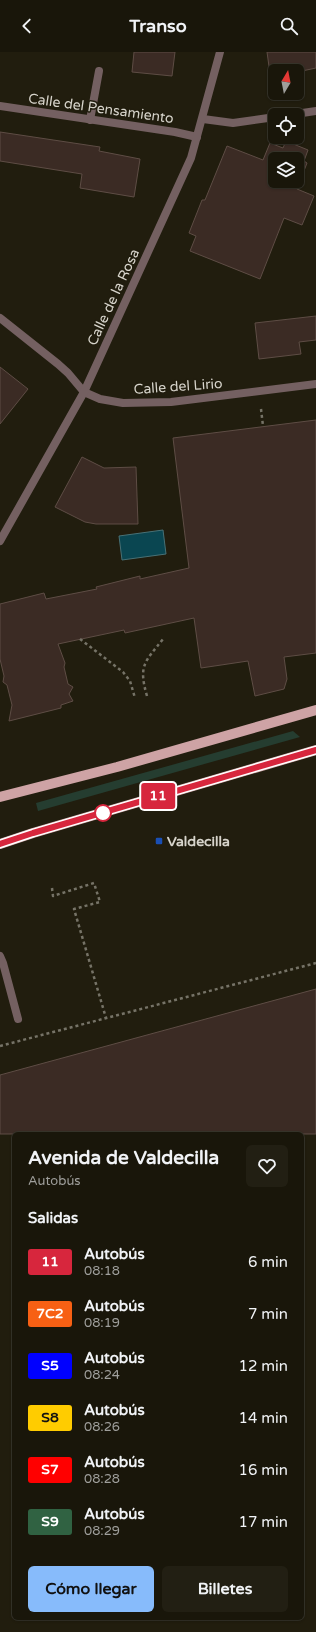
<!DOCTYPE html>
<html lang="es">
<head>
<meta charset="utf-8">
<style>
	:root { --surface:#19160a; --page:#221f13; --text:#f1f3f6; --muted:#9f9f9c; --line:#37352b; --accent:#87bbfb }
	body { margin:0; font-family:"Varela Round",sans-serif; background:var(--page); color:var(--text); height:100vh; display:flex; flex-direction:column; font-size:15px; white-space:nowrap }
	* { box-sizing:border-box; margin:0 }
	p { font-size:13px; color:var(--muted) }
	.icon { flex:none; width:22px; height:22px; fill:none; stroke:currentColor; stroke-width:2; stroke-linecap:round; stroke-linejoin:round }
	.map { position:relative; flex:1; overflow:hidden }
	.sheet { position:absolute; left:12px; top:1080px; width:292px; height:488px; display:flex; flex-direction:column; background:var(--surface); border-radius:6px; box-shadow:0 1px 3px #0004,0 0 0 1px var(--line) }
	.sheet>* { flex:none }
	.badge { padding:0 8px; border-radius:3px; font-size:14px; line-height:26px }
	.needle { width:26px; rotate:10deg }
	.controls { position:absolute; left:268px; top:12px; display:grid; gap:8px }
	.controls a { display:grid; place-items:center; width:36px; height:36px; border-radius:6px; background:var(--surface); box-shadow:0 1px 3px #0004,0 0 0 1px var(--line); font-size:20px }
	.map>.badge { position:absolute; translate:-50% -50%; box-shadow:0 0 0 2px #fff }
	h2 { padding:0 16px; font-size:15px; line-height:36px }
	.round { display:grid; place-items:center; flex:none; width:42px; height:42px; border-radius:6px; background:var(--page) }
	.summary { display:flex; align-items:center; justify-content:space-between; height:68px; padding:0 16px }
	h1 { font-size:19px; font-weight:800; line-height:30px }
	.primary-button { display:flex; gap:8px; margin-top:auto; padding:8px 16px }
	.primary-button a { flex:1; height:46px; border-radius:6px; background:var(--accent); color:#111; font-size:16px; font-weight:800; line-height:46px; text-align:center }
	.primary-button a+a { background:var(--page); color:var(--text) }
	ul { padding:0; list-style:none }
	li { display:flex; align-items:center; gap:12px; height:52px; padding:0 16px }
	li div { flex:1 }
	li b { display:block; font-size:15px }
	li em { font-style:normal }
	li .badge { min-width:44px; font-weight:700; text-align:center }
	header { display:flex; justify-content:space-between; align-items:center; height:52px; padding:0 16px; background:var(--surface); font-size:18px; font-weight:800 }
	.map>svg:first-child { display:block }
	.green { fill:#253d30 }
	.water { fill:#0a4651; stroke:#487176 }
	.building { fill:#3b2b24; stroke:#5e4d45; fill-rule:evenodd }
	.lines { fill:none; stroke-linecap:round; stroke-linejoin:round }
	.path { stroke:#767367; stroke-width:2.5; stroke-dasharray:3 3; stroke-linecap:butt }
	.service { stroke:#746061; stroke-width:8 }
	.minor { stroke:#746061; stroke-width:8 }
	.tertiary { stroke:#746061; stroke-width:8 }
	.primary { stroke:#cea3a5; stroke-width:10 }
	.line-casing { stroke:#fff; stroke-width:9 }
	.line { stroke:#d7263d; stroke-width:6 }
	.stop-dot { fill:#fff; stroke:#d7263d; stroke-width:2 }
	.transit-dot { fill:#1a4fb4; stroke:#211d0e; stroke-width:1.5 }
	.labels { text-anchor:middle; stroke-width:3; stroke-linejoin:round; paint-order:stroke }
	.street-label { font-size:14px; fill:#d7d4cb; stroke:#211d0e }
	.poi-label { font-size:14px; font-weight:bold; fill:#d7d4cb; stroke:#211d0e; text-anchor:start }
</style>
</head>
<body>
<header><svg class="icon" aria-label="back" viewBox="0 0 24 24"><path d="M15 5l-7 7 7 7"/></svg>Transo<svg class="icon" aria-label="search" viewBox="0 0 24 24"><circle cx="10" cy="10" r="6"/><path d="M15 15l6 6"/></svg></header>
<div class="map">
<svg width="316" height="1580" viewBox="0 0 316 1580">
	<rect width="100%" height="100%" fill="#211d0e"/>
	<polygon class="green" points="293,679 300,685 38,759 36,751"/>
	<polygon class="water" points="163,478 166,502 122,508 119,484"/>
	<g class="building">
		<polygon points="134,0 175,0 172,24 132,20"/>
		<polygon points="267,0 316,0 316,16 302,19 303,23 297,24 297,19 275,19 275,28 271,29"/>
		<polygon points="0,80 100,95 99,99 140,107 134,145 80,136 82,122 0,109"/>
		<path d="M 286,89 L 308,98 L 304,109 L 307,111 L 297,137 L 314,144 L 302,173 L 284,166 L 260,227 L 190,199 L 196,184 L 189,181 L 202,148 L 205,148 L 227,94 L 263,108 L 270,91 L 283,96 ZM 275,107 L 297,107 L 297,129 L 275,129 Z"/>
		<polygon points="316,264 316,288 299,290 301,302 259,307 255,271"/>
		<polygon points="0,315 28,337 0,372"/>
		<polygon points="316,368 316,601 284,605 287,627 284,637 255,644 248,609 201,616 194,566 125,581 124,578 58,592 65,611 64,615 68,632 73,635 69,642 73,649 61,653 61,656 9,669 12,653 7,633 3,630 4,624 0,607 0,552 44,541 46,547 97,537 96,535 140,524 140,527 189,516 173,386"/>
		<polygon points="82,405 104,416 136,415 138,472 96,472 85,470 55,455"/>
		<polygon points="316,937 316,1082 0,1082 0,1023"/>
	</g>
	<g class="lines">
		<g class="path">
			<polyline points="261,357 263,374"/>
			<polyline points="80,587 123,620 130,629 135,646"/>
			<path d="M 147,644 C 138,613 145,610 163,587"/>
			<polyline points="52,836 53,844 94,831 100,850 74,857 106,966"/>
			<polyline points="0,994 316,911"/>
		</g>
		<g class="service">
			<polyline points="90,68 99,19"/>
			<polyline points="0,904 3,911 18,967"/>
		</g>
		<g class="minor">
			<polyline points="0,54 175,80 197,85"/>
			<polyline points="289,63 316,59"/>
			<polyline points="203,67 233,71 275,65"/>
			<polyline points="0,266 58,312 68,321 84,340 100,347 123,351 171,350 316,332"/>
		</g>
		<polyline class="tertiary" points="0,489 84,340 191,106 220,0"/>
		<g class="primary">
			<polyline points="0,745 117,715 316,658"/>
			<polyline points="0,792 33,781 316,698"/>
		</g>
	</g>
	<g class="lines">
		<defs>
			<polyline id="line" points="0,792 33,781 316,698"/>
		</defs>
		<use href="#line" class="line-casing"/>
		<use href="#line" class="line"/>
	</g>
	<circle class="stop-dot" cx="103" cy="761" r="8"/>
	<rect class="transit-dot" x="155" y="785" width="8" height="8" rx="2"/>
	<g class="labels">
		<g class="street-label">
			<text transform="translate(101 56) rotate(8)" y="5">Calle del Pensamiento</text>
			<text transform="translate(113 245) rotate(-65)" y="5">Calle de la Rosa</text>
			<text transform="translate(178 334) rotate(-4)" y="5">Calle del Lirio</text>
		</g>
		<g class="poi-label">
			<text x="167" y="794">Valdecilla</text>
		</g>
	</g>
</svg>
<div class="controls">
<a><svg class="needle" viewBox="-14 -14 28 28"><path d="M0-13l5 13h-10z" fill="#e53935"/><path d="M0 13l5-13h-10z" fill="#9f9f9c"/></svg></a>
<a><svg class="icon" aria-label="locate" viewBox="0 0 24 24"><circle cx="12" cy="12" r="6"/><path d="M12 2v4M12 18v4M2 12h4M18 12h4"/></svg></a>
<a><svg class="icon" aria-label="layers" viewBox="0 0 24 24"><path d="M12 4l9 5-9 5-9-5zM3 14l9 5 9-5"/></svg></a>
</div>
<b class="badge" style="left:158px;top:744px;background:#d7263d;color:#fff">11</b>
<section class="sheet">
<div class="summary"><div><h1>Avenida de Valdecilla</h1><p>Autobús</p></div><a class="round"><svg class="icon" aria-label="heart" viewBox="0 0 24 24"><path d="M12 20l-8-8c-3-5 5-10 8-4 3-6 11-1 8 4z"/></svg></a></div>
<h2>Salidas</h2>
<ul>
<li><span class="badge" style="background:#d7263d;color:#fff">11</span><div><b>Autobús</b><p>08:18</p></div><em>6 min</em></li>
<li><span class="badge" style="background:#f76014;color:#fff">7C2</span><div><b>Autobús</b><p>08:19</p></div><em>7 min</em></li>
<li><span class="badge" style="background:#00f;color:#fff">S5</span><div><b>Autobús</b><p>08:24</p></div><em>12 min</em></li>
<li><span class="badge" style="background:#fc0;color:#111">S8</span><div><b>Autobús</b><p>08:26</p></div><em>14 min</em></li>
<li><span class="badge" style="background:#f00;color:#fff">S7</span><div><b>Autobús</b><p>08:28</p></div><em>16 min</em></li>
<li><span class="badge" style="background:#306242;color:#fff">S9</span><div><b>Autobús</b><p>08:29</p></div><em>17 min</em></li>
</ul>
<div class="primary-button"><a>Cómo llegar</a><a>Billetes</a></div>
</section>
</div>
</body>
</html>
